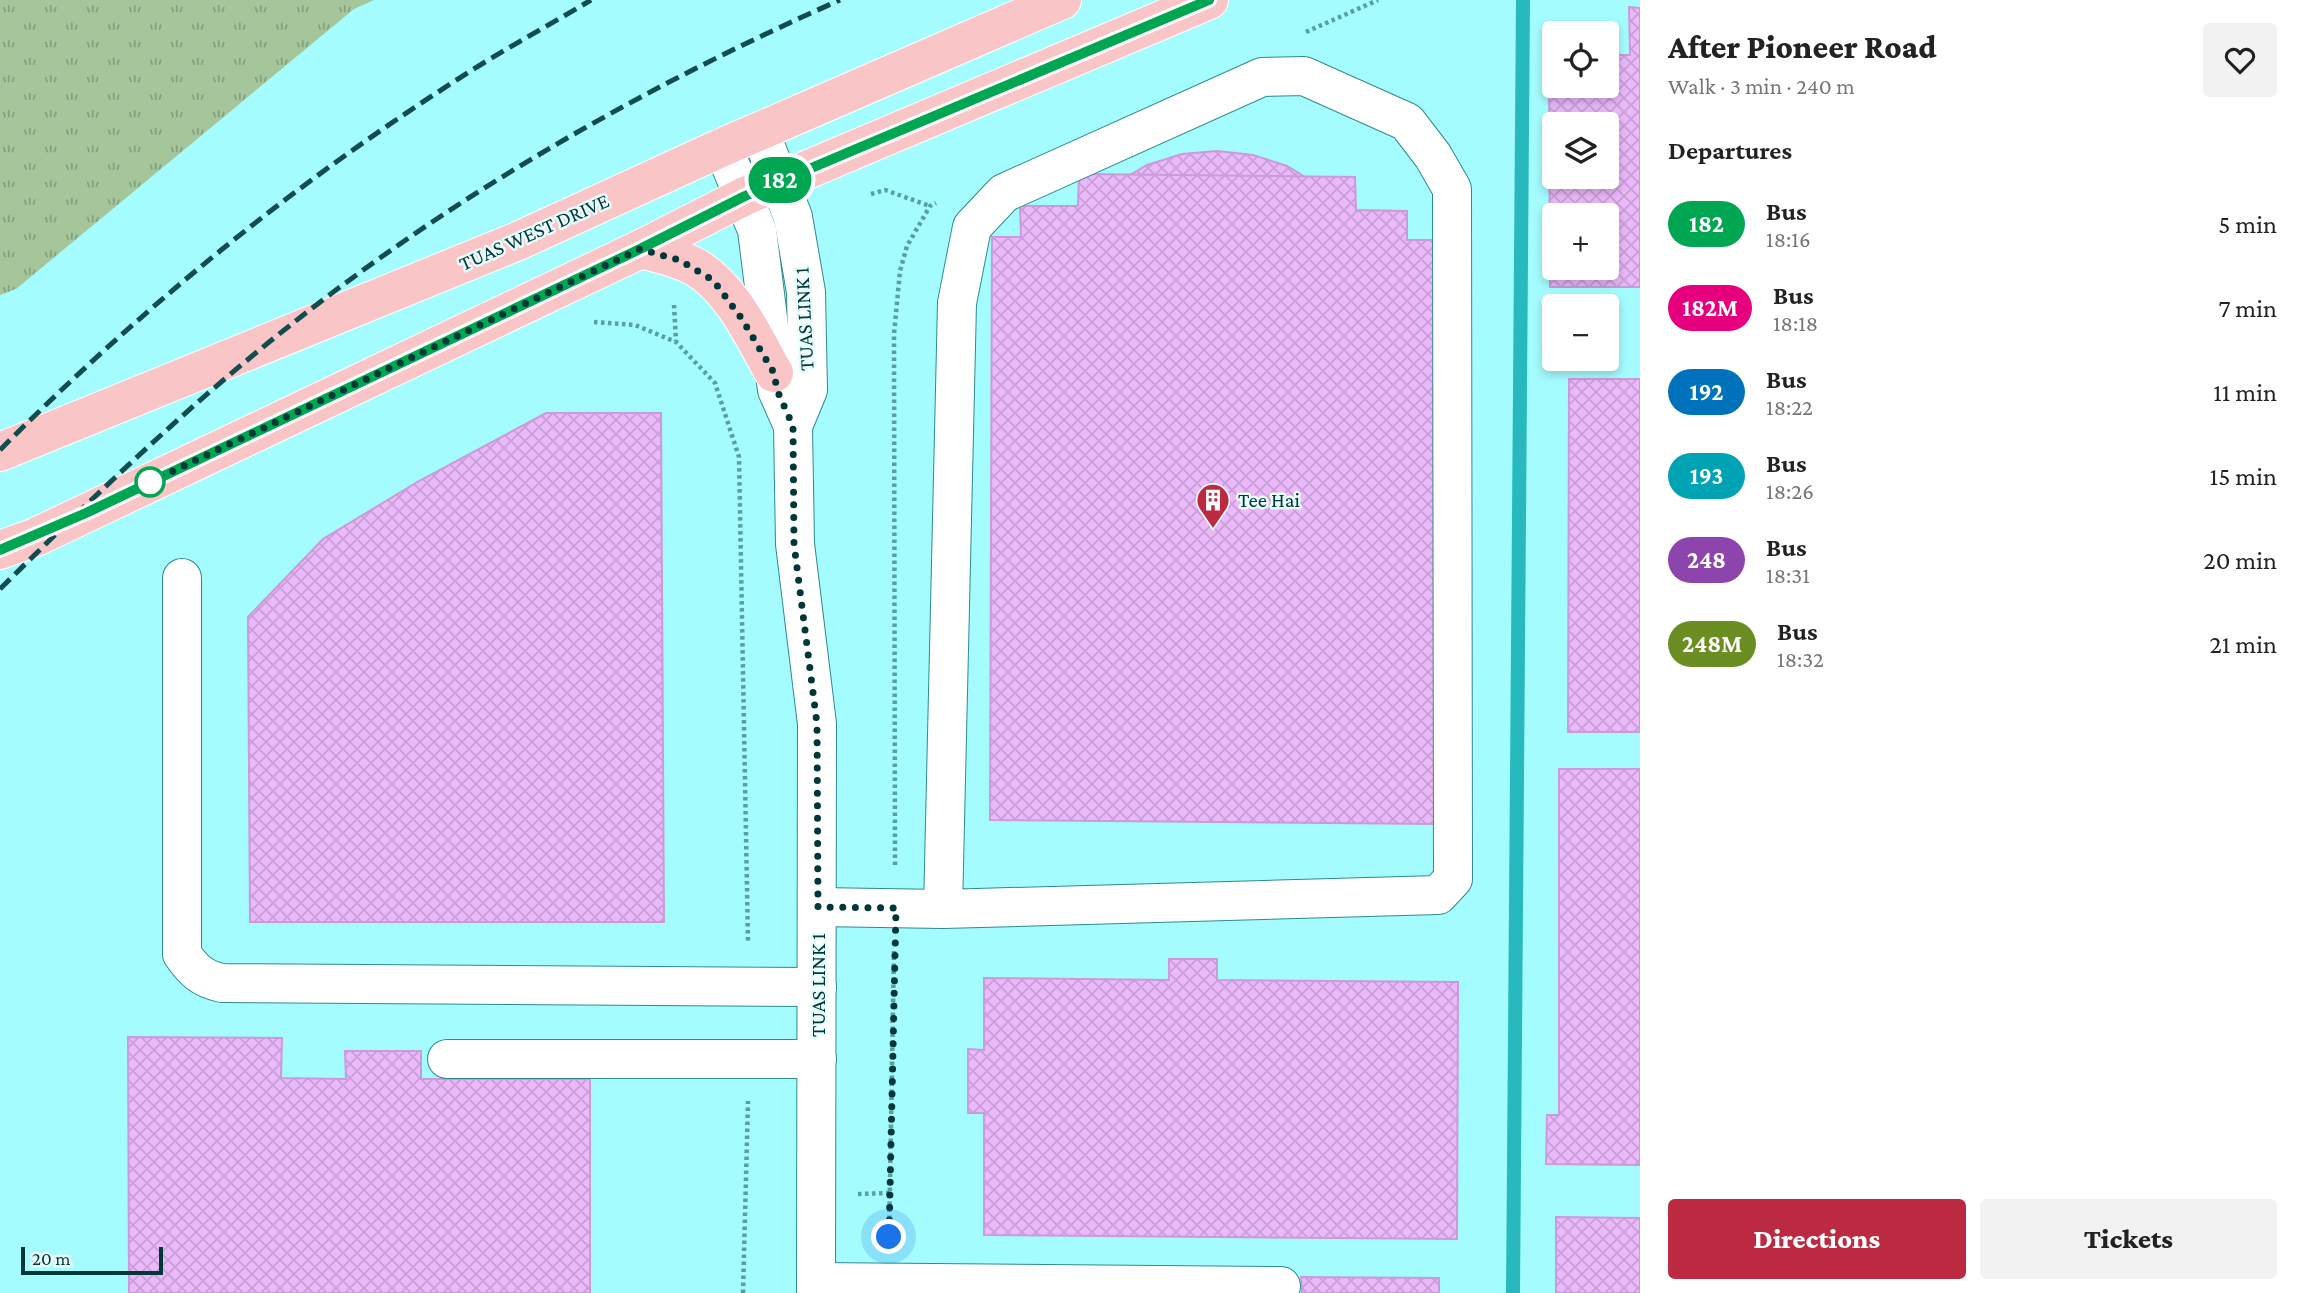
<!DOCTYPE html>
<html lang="en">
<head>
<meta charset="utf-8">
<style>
	:root { --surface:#fff; --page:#f2f2f2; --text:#222; --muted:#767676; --accent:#bb2a40 }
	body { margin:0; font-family:"Crimson Pro",serif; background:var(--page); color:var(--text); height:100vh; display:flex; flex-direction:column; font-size:26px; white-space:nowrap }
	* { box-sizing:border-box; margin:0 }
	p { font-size:23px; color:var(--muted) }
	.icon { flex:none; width:38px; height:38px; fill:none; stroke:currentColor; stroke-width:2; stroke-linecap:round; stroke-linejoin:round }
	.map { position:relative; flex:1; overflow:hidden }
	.panel { display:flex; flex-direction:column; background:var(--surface); width:665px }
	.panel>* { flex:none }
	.badge { padding:0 14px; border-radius:23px; font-size:24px; line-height:46px }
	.fabs { position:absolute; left:1542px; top:21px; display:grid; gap:14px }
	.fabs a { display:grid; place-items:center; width:77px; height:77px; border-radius:7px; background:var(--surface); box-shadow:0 4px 10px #0003; font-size:35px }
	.scale { position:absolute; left:21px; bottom:18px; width:142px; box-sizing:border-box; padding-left:7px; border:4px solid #003739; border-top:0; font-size:19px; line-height:24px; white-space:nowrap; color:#003739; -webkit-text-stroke:5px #e8fcfc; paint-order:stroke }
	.you { position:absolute; width:35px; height:35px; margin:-18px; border:5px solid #fff; border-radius:50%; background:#1a73e8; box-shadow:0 0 0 10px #1a73e833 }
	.map>.badge { position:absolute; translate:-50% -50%; box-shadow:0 0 0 4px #fff }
	h2 { padding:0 28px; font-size:26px; line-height:63px }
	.round { display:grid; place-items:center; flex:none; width:74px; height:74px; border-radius:7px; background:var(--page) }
	.headline { display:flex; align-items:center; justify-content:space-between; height:119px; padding:0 28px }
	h1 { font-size:33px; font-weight:800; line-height:52px }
	.button { display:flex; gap:14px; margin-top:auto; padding:14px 28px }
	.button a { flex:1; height:80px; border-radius:7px; background:var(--accent); color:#fff; font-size:28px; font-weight:800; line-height:80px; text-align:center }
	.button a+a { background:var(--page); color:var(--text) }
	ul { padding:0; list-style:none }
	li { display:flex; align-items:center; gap:21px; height:84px; padding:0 28px }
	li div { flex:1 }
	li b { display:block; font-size:26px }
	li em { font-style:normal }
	li .badge { min-width:77px; font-weight:700; text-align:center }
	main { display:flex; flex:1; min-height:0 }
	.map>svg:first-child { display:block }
	.grass { fill:url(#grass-tufts) }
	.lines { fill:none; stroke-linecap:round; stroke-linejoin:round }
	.stream { stroke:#27b9bd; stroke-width:14 }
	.building { fill:url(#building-cross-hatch); stroke:#cb9ada; stroke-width:2; fill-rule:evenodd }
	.minor-casing { stroke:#2f8a8d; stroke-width:40 }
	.major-casing { stroke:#fff; stroke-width:40 }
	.path { stroke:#579fa1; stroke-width:4.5; stroke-dasharray:3.5 3.5; stroke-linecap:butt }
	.minor { stroke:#fff; stroke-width:38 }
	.major { stroke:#f9c5c6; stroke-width:38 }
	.rail { stroke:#114c4e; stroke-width:5; stroke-dasharray:14 7; stroke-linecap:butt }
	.line-casing { stroke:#fff; stroke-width:16 }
	.line { stroke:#00a651; stroke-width:10 }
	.walk { stroke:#003739; stroke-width:7; stroke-dasharray:0 12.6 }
	.stop-dot { fill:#fff; stroke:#00a651; stroke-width:3.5 }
	.labels { text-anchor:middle; stroke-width:5; stroke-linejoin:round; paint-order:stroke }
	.street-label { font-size:21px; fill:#003739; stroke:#e8fcfc }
	.poi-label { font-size:21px; fill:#003739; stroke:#e8fcfc; text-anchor:start }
</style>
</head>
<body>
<main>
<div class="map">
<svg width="1640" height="1293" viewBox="0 0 1640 1293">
	<defs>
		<pattern id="grass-tufts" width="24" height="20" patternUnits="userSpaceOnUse" patternTransform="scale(1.75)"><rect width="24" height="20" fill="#a5c59a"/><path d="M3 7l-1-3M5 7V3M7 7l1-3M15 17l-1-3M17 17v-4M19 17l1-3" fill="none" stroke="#84a17f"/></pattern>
		<pattern id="building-cross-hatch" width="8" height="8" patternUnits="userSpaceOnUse" patternTransform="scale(1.75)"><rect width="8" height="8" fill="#ebb8fa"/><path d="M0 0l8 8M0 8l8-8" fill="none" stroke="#c89fd7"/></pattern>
	</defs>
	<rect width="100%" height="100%" fill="#a5fcfe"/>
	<polygon class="grass" points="0,0 374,0 354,9 16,289 0,295"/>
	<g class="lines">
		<polyline class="stream" points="1513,1293 1523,0"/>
	</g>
	<g class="building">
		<path d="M 1629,7 L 1640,8 L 1640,287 L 1550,287 L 1549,55 L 1554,55 L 1554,86 L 1606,86 L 1606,55 L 1630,55 ZM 1554,124 L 1606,124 L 1606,177 L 1554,177 ZM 1554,215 L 1606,215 L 1606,268 L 1554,268 Z"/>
		<polygon points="1217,151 1253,155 1287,166 1305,177 1130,175 1147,165 1182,154"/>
		<polygon points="1079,174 1355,177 1356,210 1407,211 1407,240 1435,240 1434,824 990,820 992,237 1021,237 1020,206 1078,206"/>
		<polygon points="1569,379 1640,379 1640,732 1568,732"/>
		<polygon points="546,413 661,413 664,922 250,922 248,617 323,539 419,481"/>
		<polygon points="1559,769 1640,769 1640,1165 1546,1164 1547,1115 1559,1115"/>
		<polygon points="1169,959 1217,959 1217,980 1458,982 1457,1239 984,1235 984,1113 968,1113 968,1049 984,1050 984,978 1169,980"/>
		<polygon points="128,1037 282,1038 281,1078 346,1079 345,1051 421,1051 421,1079 590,1079 590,1293 129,1293"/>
		<polygon points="1556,1217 1640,1218 1640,1293 1556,1293"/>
		<polygon points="1301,1277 1439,1278 1439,1293 1302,1293"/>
	</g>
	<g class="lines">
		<defs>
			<g id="minor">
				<polyline points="760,132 793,217 806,292 808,390 793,426"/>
				<polyline points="723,147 757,230 777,390 793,426 795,544 817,724 816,1293"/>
				<path d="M 182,578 L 182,954 C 193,970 202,979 222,983 L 817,987"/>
				<polyline points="818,907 943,909 1438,895 1453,879 1452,189 1433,156 1407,122 1304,76 1262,77 1004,193 972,227 957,303 943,909"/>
				<polyline points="447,1059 817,1059"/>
				<polyline points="816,1282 1281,1286"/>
			</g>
			<g id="major">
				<path d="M 641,249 C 660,254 680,258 697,268 C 733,290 754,338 774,373"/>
				<polyline points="0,452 518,241 723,147 1062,0"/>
				<polyline points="0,550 36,537 641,249 745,196 1209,0"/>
			</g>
		</defs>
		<use href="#minor" class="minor-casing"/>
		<use href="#major" class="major-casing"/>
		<g class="path">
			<polyline points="1306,32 1378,0"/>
			<polyline points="871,194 885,190 930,206"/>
			<polyline points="674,305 676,341"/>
			<polyline points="594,322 635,325 676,342 715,383 739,457 748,942"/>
			<polyline points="895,865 894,334 900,271 907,246 930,206 936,203"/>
			<polyline points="858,1194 889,1193"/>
			<polyline points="889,1240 894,951"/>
			<polyline points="743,1293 748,1101"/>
		</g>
		<use href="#minor" class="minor"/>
		<use href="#major" class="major"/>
		<g class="rail">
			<path d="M 0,450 C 137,312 291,186 455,81 C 499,52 546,27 591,0"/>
			<path d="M 0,589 C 97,493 195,399 302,316 C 466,188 650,84 840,0"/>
		</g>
	</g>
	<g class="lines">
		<defs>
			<polyline id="line" points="0,550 86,513 640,249 745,196 1209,0"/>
		</defs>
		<use href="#line" class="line-casing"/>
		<use href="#line" class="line"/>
		<polyline class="walk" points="150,482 640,249 679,260 713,280 742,319 774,373 777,390 793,426 794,544 817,724 818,907 896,908 889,1237"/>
	</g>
	<defs>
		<symbol id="building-pin" viewBox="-11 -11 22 30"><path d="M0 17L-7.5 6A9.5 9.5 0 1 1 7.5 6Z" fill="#bb2a40" stroke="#e8fcfc"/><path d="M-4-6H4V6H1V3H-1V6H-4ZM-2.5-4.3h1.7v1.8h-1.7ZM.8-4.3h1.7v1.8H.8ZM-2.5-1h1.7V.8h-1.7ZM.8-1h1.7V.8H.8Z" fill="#fff"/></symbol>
	</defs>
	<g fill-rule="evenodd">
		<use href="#building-pin" x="1194" y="481" width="38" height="52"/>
	</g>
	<circle class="stop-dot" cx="150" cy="482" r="14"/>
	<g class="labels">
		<g class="street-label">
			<text transform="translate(534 232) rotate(-24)" y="7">TUAS WEST DRIVE</text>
			<text transform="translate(804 319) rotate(-93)" y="7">TUAS LINK 1</text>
			<text transform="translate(818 985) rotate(-90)" y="7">TUAS LINK 1</text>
		</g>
		<g class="poi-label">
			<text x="1238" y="507">Tee Hai</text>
		</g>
	</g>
</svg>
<div class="fabs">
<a><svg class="icon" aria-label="locate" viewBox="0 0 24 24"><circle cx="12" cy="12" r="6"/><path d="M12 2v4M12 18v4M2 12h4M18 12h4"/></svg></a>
<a><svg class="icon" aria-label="layers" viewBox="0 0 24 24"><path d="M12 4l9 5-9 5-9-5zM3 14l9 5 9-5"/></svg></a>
<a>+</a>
<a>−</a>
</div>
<div class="scale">20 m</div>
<div class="you" style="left:889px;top:1237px"></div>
<b class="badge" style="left:780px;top:180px;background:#00a651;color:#fff">182</b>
</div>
<section class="panel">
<div class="headline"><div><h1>After Pioneer Road</h1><p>Walk · 3 min · 240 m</p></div><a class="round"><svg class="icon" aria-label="heart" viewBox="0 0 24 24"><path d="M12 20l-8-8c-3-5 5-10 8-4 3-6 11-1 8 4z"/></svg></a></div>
<h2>Departures</h2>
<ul>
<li><span class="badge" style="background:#00a651;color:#fff">182</span><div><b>Bus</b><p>18:16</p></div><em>5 min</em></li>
<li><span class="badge" style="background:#e6007e;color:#fff">182M</span><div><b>Bus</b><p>18:18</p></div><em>7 min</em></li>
<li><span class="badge" style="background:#0072bc;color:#fff">192</span><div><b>Bus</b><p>18:22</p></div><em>11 min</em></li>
<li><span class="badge" style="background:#00a3b4;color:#fff">193</span><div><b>Bus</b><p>18:26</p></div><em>15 min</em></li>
<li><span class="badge" style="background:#8e44ad;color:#fff">248</span><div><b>Bus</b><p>18:31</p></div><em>20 min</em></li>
<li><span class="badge" style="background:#6b8e23;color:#fff">248M</span><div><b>Bus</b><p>18:32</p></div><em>21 min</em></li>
</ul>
<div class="button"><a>Directions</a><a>Tickets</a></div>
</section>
</main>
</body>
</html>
